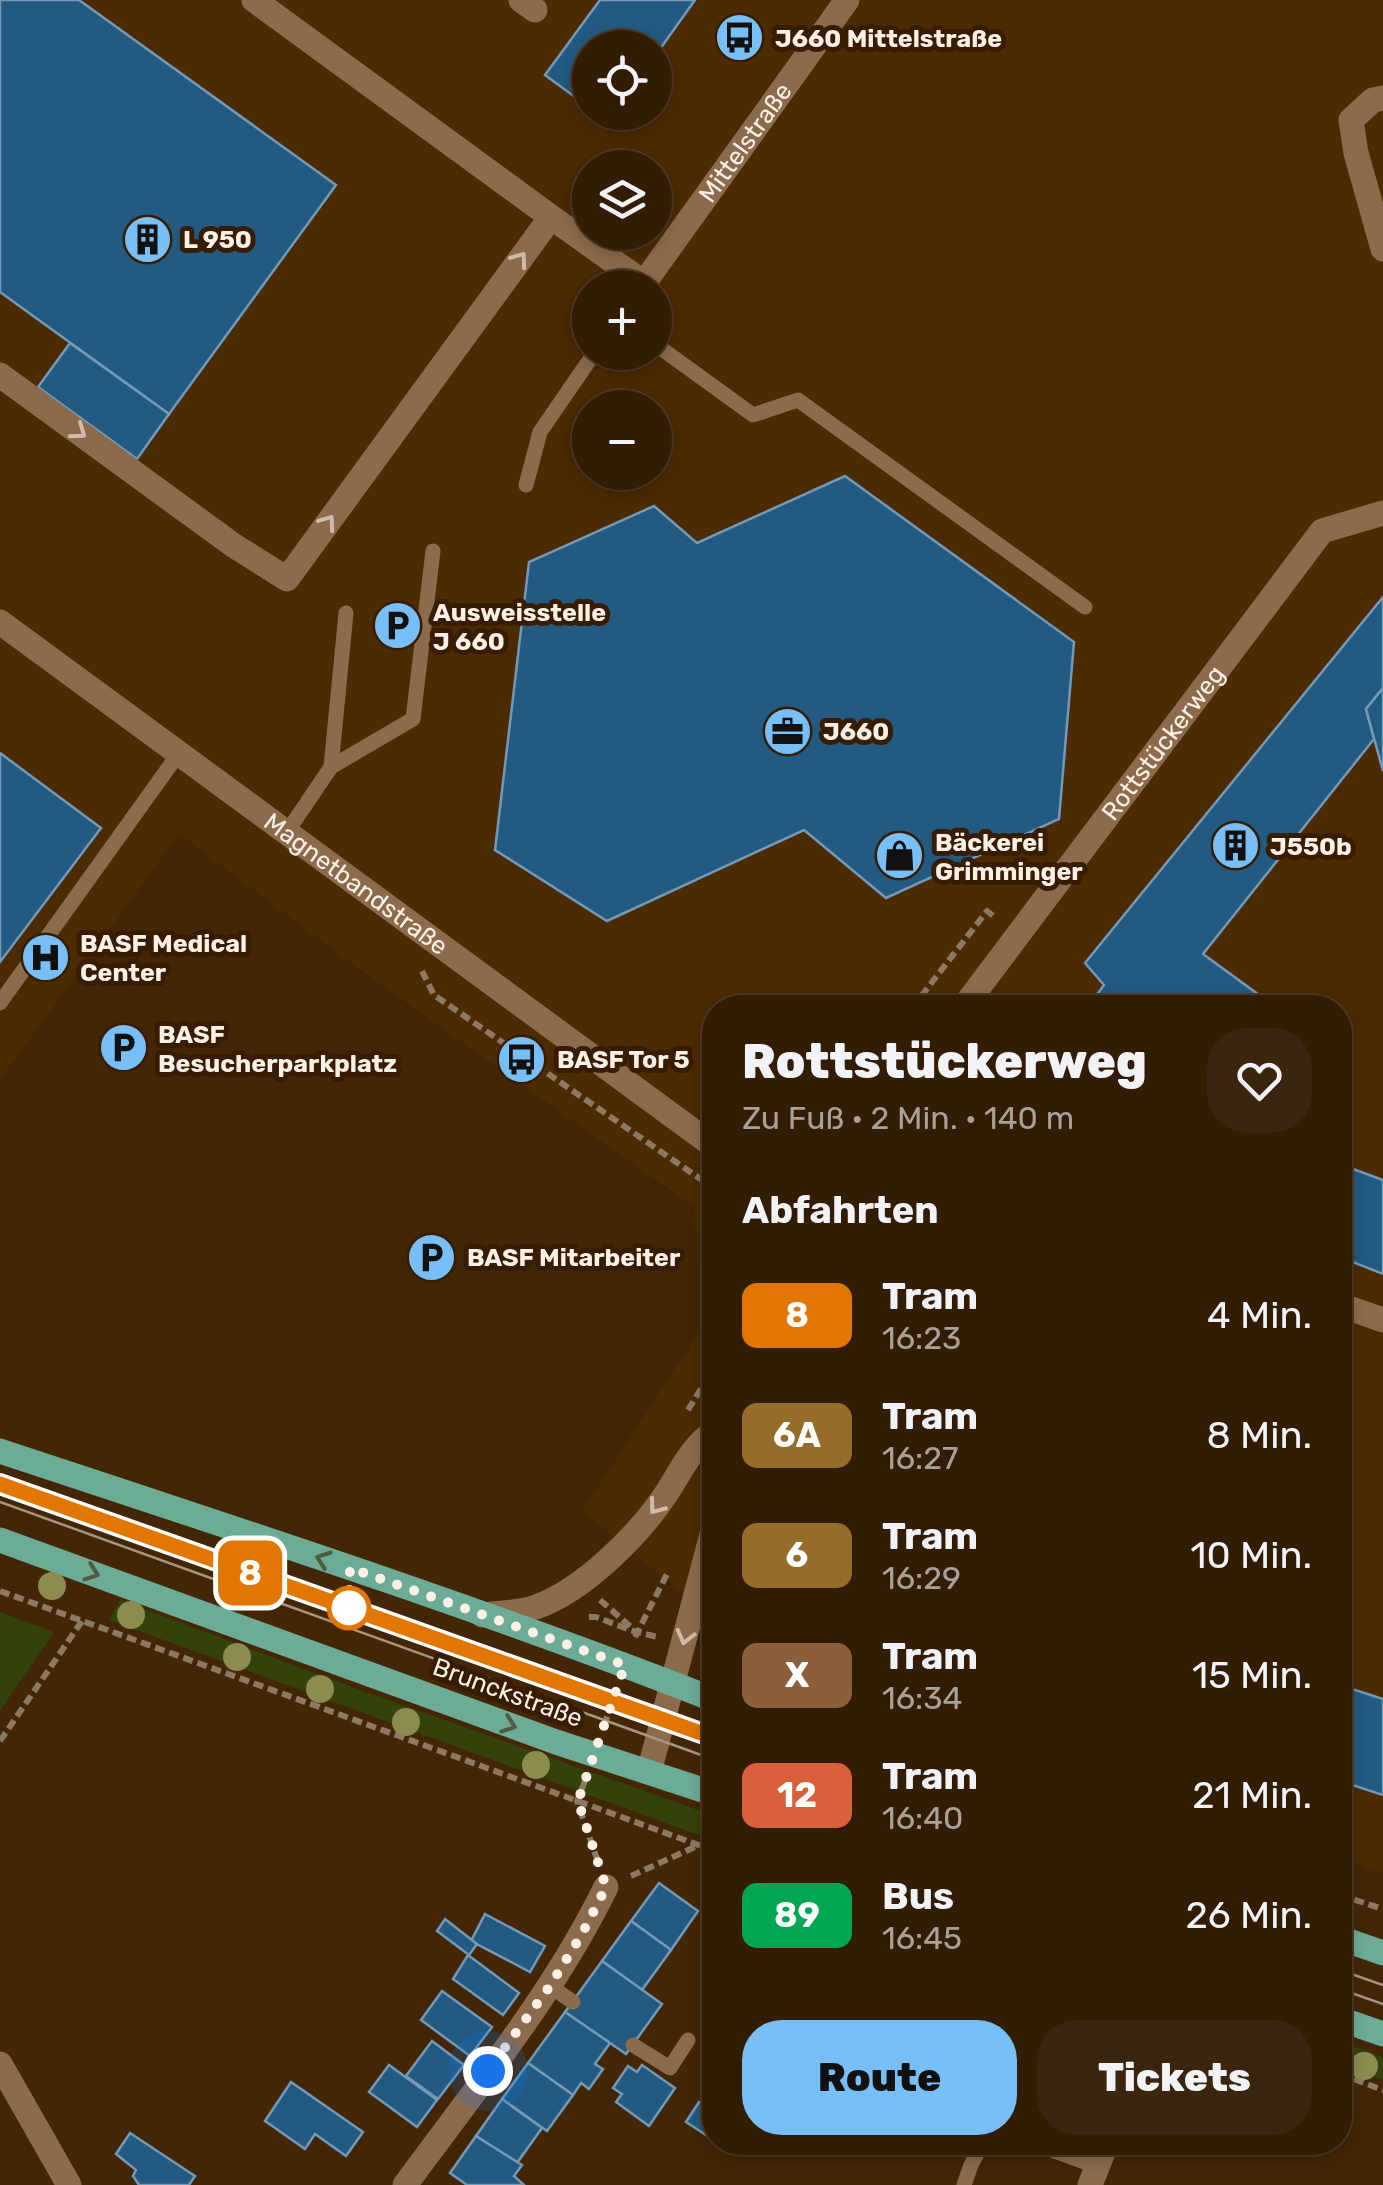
<!DOCTYPE html>
<html lang="de">
<head>
<meta charset="utf-8">
<style>
	:root { --surface:#321c04; --page:#3a250e; --text:#f1f3f6; --muted:#a8a19a; --line:#4d3a26; --accent:#78bff7 }
	body { margin:0; font-family:Rubik,sans-serif; background:var(--page); color:var(--text); height:100vh; display:flex; flex-direction:column; font-size:38px; white-space:nowrap }
	* { box-sizing:border-box; margin:0 }
	p { font-size:32px; color:var(--muted) }
	.icon { flex:none; width:55px; height:55px; fill:none; stroke:currentColor; stroke-width:2; stroke-linecap:round; stroke-linejoin:round }
	.map { position:relative; flex:1; overflow:hidden }
	.sheet { position:absolute; left:702px; top:995px; width:650px; height:1160px; display:flex; flex-direction:column; background:var(--surface); border-radius:40px; box-shadow:0 5px 15px #0003,0 0 0 2px var(--line) }
	.sheet>* { flex:none }
	.badge { padding:0 20px; border-radius:15px; font-size:35px; line-height:65px }
	.fabs { position:absolute; left:572px; top:30px; display:grid; gap:20px }
	.fabs a { display:grid; place-items:center; width:100px; height:100px; border-radius:50%; background:var(--surface); box-shadow:0 5px 15px #0003,0 0 0 2px var(--line); font-size:50px }
	.you { position:absolute; width:50px; height:50px; margin:-25px; border:8px solid #fff; border-radius:50%; background:#1a73e8; box-shadow:0 0 0 15px #1a73e833 }
	.map>.badge { position:absolute; translate:-50% -50%; box-shadow:0 0 0 5px #fff }
	h2 { padding:0 40px; font-size:38px; line-height:90px }
	.round { display:grid; place-items:center; flex:none; width:105px; height:105px; border-radius:40px; background:var(--page) }
	.headline { display:flex; align-items:center; justify-content:space-between; height:170px; padding:0 40px }
	h1 { font-size:48px; font-weight:800; line-height:75px }
	.button { display:flex; gap:20px; margin-top:auto; padding:20px 40px }
	.button a { flex:1; height:115px; border-radius:40px; background:var(--accent); color:#111; font-size:40px; font-weight:800; line-height:115px; text-align:center }
	.button a+a { background:var(--page); color:var(--text) }
	ul { padding:0; list-style:none }
	li { display:flex; align-items:center; gap:30px; height:120px; padding:0 40px }
	li div { flex:1 }
	li b { display:block; font-size:38px }
	li em { font-style:normal }
	li .badge { min-width:110px; font-weight:700; text-align:center }
	.map>svg:first-child { display:block }
	.built { fill:#4c2a02; fill-rule:evenodd }
	.green { fill:#33420b }
	.building { fill:#225a81; stroke:#7499b7; stroke-width:2.5 }
	.lines { fill:none; stroke-linecap:round; stroke-linejoin:round }
	.path { stroke:#8d7861; stroke-width:6; stroke-dasharray:10 5; stroke-linecap:butt }
	.service { stroke:#8c6b4c; stroke-width:15 }
	.minor { stroke:#8c6b4c; stroke-width:25 }
	.primary { stroke:#6cab95; stroke-width:25 }
	.tram { stroke:#a89581; stroke-width:2.5 }
	.tree { fill:#8a8d4f }
	.oneway { stroke:#d0bba9 }
	.oneway2 { stroke:#4f5c43 }
	.line-casing { stroke:#fff; stroke-width:22 }
	.line { stroke:#e17600; stroke-width:15 }
	.walk { stroke:#fdf1e7; stroke-width:10; stroke-dasharray:0 18 }
	.stop-dot { fill:#fff; stroke:#e17600; stroke-width:5 }
	.labels { text-anchor:middle; stroke-width:10; stroke-linejoin:round; paint-order:stroke }
	.poi-label { font-size:25px; font-weight:bold; fill:#fdf1e7; stroke:#371c00; text-anchor:start }
	.street-label { font-size:25px; fill:#fdf1e7; stroke:#371c00 }
</style>
</head>
<body>
<div class="map">
<svg width="1383" height="2185" viewBox="0 0 1383 2185">
	<rect width="100%" height="100%" fill="#422606"/>
	<path class="built" d="M 0,0 L 1383,0 L 1383,1874 L 1340,1859 L 1340,1008 L 715,1008 L 715,1619 L 582,1511 L 704,1324 L 694,1207 L 366,974 L 179,834 L 0,1080 ZM 590,48 L 655,48 L 655,112 L 590,112 ZM 590,168 L 655,168 L 655,232 L 590,232 ZM 590,288 L 655,288 L 655,352 L 590,352 ZM 590,408 L 655,408 L 655,472 L 590,472 Z"/>
	<g class="green">
		<polygon points="120,1600 357,1689 715,1816 715,1841 109,1620"/>
		<polygon points="0,1612 54,1632 0,1711"/>
		<polygon points="1340,2041 1383,2057 1383,2080 1340,2064"/>
	</g>
	<g class="building">
		<polygon points="0,0 79,0 336,185 169,414 0,292"/>
		<polygon points="600,0 695,0 655,56 655,48 590,48 590,108 545,75"/>
		<polygon points="70,343 169,414 137,459 38,387"/>
		<polygon points="845,476 1074,642 1059,819 886,898 804,830 607,921 495,850 529,562 654,506 697,543"/>
		<polygon points="1383,597 1383,688 1366,709 1374,739 1203,954 1277,1008 1087,1008 1104,985 1085,963"/>
		<polygon points="1383,688 1383,771 1366,709"/>
		<polygon points="0,753 101,828 0,962"/>
		<polygon points="1340,1164 1383,1180 1383,1274 1340,1257"/>
		<polygon points="1340,1685 1383,1699 1383,1795 1340,1781"/>
		<polygon points="659,1883 698,1911 671,1950 631,1921"/>
		<polygon points="485,1914 545,1946 530,1972 471,1941"/>
		<polygon points="445,1919 477,1944 469,1955 437,1931"/>
		<polygon points="631,1921 671,1950 642,1990 602,1961"/>
		<polygon points="468,1955 519,1993 503,2015 453,1979"/>
		<polygon points="602,1961 662,2004 626,2054 565,2012"/>
		<polygon points="442,1991 492,2027 470,2056 421,2020"/>
		<polygon points="565,2012 610,2043 595,2064 603,2069 589,2089 581,2083 573,2095 528,2063"/>
		<polygon points="432,2041 464,2065 438,2099 406,2076"/>
		<polygon points="528,2063 573,2095 547,2131 502,2099"/>
		<polygon points="389,2065 437,2100 417,2127 369,2092"/>
		<polygon points="642,2065 675,2088 649,2126 616,2102 622,2094 613,2088 628,2066 637,2072"/>
		<polygon points="291,2082 363,2132 346,2156 315,2134 305,2149 265,2121"/>
		<polygon points="502,2099 542,2128 517,2163 476,2136"/>
		<polygon points="699,2102 715,2113 715,2141 686,2122"/>
		<polygon points="130,2133 195,2176 189,2185 139,2185 133,2176 136,2170 116,2154"/>
		<polygon points="476,2136 522,2165 514,2176 524,2185 467,2185 450,2173"/>
	</g>
	<g class="lines">
		<g class="path">
			<polyline points="422,971 434,995 715,1189"/>
			<polyline points="912,1008 987,911 996,918"/>
			<polyline points="688,1410 715,1366"/>
			<polyline points="0,1591 715,1851"/>
			<polyline points="600,1600 632,1628"/>
			<polyline points="589,1617 596,1617 636,1632 658,1637"/>
			<polyline points="635,1637 668,1572"/>
			<polyline points="604,1726 616,1691"/>
			<polyline points="0,1741 82,1621"/>
			<polyline points="585,1781 577,1801 597,1859"/>
			<polyline points="631,1876 697,1846"/>
			<polyline points="1340,1895 1383,1909"/>
			<polyline points="1340,2074 1383,2090"/>
		</g>
		<g class="service">
			<polyline points="655,344 753,415 798,400 1085,607"/>
			<polyline points="526,485 540,432 595,352"/>
			<polyline points="331,767 346,613"/>
			<polyline points="287,832 331,767 413,719 433,551"/>
			<polyline points="0,1003 179,753"/>
			<polyline points="550,1986 573,2002"/>
			<polyline points="633,2045 670,2068 688,2040"/>
			<polyline points="1030,2142 1098,2167"/>
			<polyline points="964,2185 971,2165 983,2142"/>
		</g>
		<g class="minor">
			<path id="s1" d="M 254,0 L 551,217 L 644,283 L 847,0"/>
			<polyline points="521,0 535,10"/>
			<polyline points="1383,98 1373,100 1351,120 1356,153 1383,249"/>
			<polyline points="0,375 233,545 287,579 551,217"/>
			<path id="s2" d="M 0,622 L 715,1147"/>
			<path id="s3" d="M 963,1008 L 1322,531 L 1383,513"/>
			<polyline points="1340,1305 1383,1320"/>
			<path d="M 482,1615 C 500,1613 518,1613 536,1607 C 584,1590 640,1534 668,1491 C 682,1469 692,1446 715,1431"/>
			<polyline points="649,1772 715,1523"/>
			<polyline points="0,2064 69,2185"/>
			<path d="M 405,2185 C 476,2088 553,1995 606,1887"/>
			<polyline points="1090,2185 1107,2142"/>
		</g>
		<g class="primary">
			<path d="M 0,1451 C 239,1530 480,1608 715,1700"/>
			<polyline points="0,1540 556,1742 715,1794"/>
			<polyline points="1340,1938 1383,1953"/>
			<polyline points="1340,2019 1383,2034"/>
		</g>
		<g class="tram">
			<polyline points="0,1483 715,1738"/>
			<polyline points="0,1502 715,1760"/>
			<polyline points="1340,1970 1383,1985"/>
			<polyline points="1340,1989 1383,2004"/>
		</g>
	</g>
	<g class="tree">
		<circle cx="52" cy="1586" r="14"/>
		<circle cx="131" cy="1615" r="14"/>
		<circle cx="237" cy="1657" r="14"/>
		<circle cx="320" cy="1689" r="14"/>
		<circle cx="406" cy="1722" r="14"/>
		<circle cx="536" cy="1765" r="14"/>
		<circle cx="1364" cy="2066" r="14"/>
	</g>
	<defs><path id="oneway-chevron" d="M-2-3.5L2.5 0L-2 3.5" fill="none" stroke-width="1.6" stroke-linecap="round" stroke-linejoin="round" transform="scale(2.5)"/></defs>
	<g class="oneway">
		<use href="#oneway-chevron" transform="translate(520 259) rotate(-54)"/>
		<use href="#oneway-chevron" transform="translate(79 432) rotate(36)"/>
		<use href="#oneway-chevron" transform="translate(328 522) rotate(-54)"/>
		<use href="#oneway-chevron" transform="translate(656 1507) rotate(127)"/>
		<use href="#oneway-chevron" transform="translate(685 1637) rotate(105)"/>
	</g>
	<g class="oneway2">
		<use href="#oneway-chevron" transform="translate(323 1559) rotate(-160)"/>
		<use href="#oneway-chevron" transform="translate(92 1573) rotate(20)"/>
		<use href="#oneway-chevron" transform="translate(509 1725) rotate(20)"/>
	</g>
	<g class="lines">
		<defs>
			<polyline id="line" points="0,1484 715,1738"/>
		</defs>
		<use href="#line" class="line-casing"/>
		<use href="#line" class="line"/>
		<polyline class="walk" points="349,1608 350,1568 625,1665 578,1801 606,1887 582,1934 550,1986 488,2071"/>
	</g>
	<defs>
		<symbol id="bus-disc" viewBox="-11 -11 22 22"><circle r="9.5" fill="#78bff7" stroke="#371c00"/><path d="M-5-6H5V4H4V6H2V4H-2V6H-4V4H-5ZM-3.5-4V0h7V-4ZM-3.5 1.2v1.5H-2V1.2ZM2 1.2v1.5H3.5V1.2Z" fill="#111"/></symbol>
		<symbol id="building-disc" viewBox="-11 -11 22 22"><circle r="9.5" fill="#78bff7" stroke="#371c00"/><path d="M-4-6H4V6H1V3H-1V6H-4ZM-2.5-4.3h1.7v1.8h-1.7ZM.8-4.3h1.7v1.8H.8ZM-2.5-1h1.7V.8h-1.7ZM.8-1h1.7V.8H.8Z" fill="#111"/></symbol>
		<symbol id="parking-disc" viewBox="-11 -11 22 22"><circle r="9.5" fill="#78bff7" stroke="#371c00"/><path d="M-3.5-5.5H1a3.5 3.5 0 0 1 0 7H-1V5.5H-3.5ZM-1-3.4V-.6H.8a1.4 1.4 0 0 0 0-2.8Z" fill="#111"/></symbol>
		<symbol id="office-disc" viewBox="-11 -11 22 22"><circle r="9.5" fill="#78bff7" stroke="#371c00"/><path d="M-6-3h4V-5.5h4V-3h4V5H-6ZM-1-4.5V-3h2v-1.5ZM-6 0V1H6V0Z" fill="#111"/></symbol>
		<symbol id="shop-disc" viewBox="-11 -11 22 22"><circle r="9.5" fill="#78bff7" stroke="#371c00"/><path d="M-5-2.5h2.3a2.7 3.5 0 0 1 5.4 0H5L5.5 6h-11ZM-1.5-2.5h3a1.5 2.3 0 0 0-3 0Z" fill="#111"/></symbol>
		<symbol id="hospital-disc" viewBox="-11 -11 22 22"><circle r="9.5" fill="#78bff7" stroke="#371c00"/><path d="M-5-5h3v3.5h4V-5h3V5h-3V1.5h-4V5h-3Z" fill="#111"/></symbol>
	</defs>
	<g fill-rule="evenodd">
		<use href="#bus-disc" x="712" y="10" width="55" height="55"/>
		<use href="#building-disc" x="120" y="212" width="55" height="55"/>
		<use href="#parking-disc" x="370" y="598" width="55" height="55"/>
		<use href="#office-disc" x="760" y="704" width="55" height="55"/>
		<use href="#building-disc" x="1208" y="818" width="55" height="55"/>
		<use href="#shop-disc" x="872" y="828" width="55" height="55"/>
		<use href="#hospital-disc" x="18" y="930" width="55" height="55"/>
		<use href="#parking-disc" x="96" y="1020" width="55" height="55"/>
		<use href="#bus-disc" x="494" y="1032" width="55" height="55"/>
		<use href="#parking-disc" x="404" y="1230" width="55" height="55"/>
	</g>
	<circle class="stop-dot" cx="349" cy="1608" r="20"/>
	<g class="labels">
		<g class="poi-label">
			<text x="775" y="47">J660 Mittelstraße</text>
			<text x="183" y="248">L 950</text>
			<text x="433" y="621">Ausweisstelle<tspan x="433" dy="29">J 660</tspan></text>
			<text x="823" y="740">J660</text>
			<text x="935" y="851">Bäckerei<tspan x="935" dy="29">Grimminger</tspan></text>
			<text x="1270" y="855">J550b</text>
			<text x="80" y="952">BASF Medical<tspan x="80" dy="29">Center</tspan></text>
			<text x="158" y="1043">BASF<tspan x="158" dy="29">Besucherparkplatz</tspan></text>
			<text x="557" y="1068">BASF Tor 5</text>
			<text x="467" y="1266">BASF Mitarbeiter</text>
		</g>
		<g class="street-label">
			<text dy="9" stroke="none"><textPath href="#s1" startOffset="655">Mittelstraße</textPath></text>
			<text dy="9" stroke="none"><textPath href="#s3" startOffset="332">Rottstückerweg</textPath></text>
			<text dy="9" stroke="none"><textPath href="#s2" startOffset="442">Magnetbandstraße</textPath></text>
			<text transform="translate(508 1692) rotate(20)" y="9">Brunckstraße</text>
		</g>
	</g>
</svg>
<div class="fabs">
<a><svg class="icon" aria-label="locate" viewBox="0 0 24 24"><circle cx="12" cy="12" r="6"/><path d="M12 2v4M12 18v4M2 12h4M18 12h4"/></svg></a>
<a><svg class="icon" aria-label="layers" viewBox="0 0 24 24"><path d="M12 4l9 5-9 5-9-5zM3 14l9 5 9-5"/></svg></a>
<a>+</a>
<a>−</a>
</div>
<div class="you" style="left:488px;top:2071px"></div>
<b class="badge" style="left:250px;top:1573px;background:#e17600;color:#fff">8</b>
<section class="sheet">
<div class="headline"><div><h1>Rottstückerweg</h1><p>Zu Fuß · 2 Min. · 140 m</p></div><a class="round"><svg class="icon" aria-label="heart" viewBox="0 0 24 24"><path d="M12 20l-8-8c-3-5 5-10 8-4 3-6 11-1 8 4z"/></svg></a></div>
<h2>Abfahrten</h2>
<ul>
<li><span class="badge" style="background:#e17600;color:#fff">8</span><div><b>Tram</b><p>16:23</p></div><em>4 Min.</em></li>
<li><span class="badge" style="background:#966c29;color:#fff">6A</span><div><b>Tram</b><p>16:27</p></div><em>8 Min.</em></li>
<li><span class="badge" style="background:#966c29;color:#fff">6</span><div><b>Tram</b><p>16:29</p></div><em>10 Min.</em></li>
<li><span class="badge" style="background:#8b5e3c;color:#fff">X</span><div><b>Tram</b><p>16:34</p></div><em>15 Min.</em></li>
<li><span class="badge" style="background:#da603b;color:#fff">12</span><div><b>Tram</b><p>16:40</p></div><em>21 Min.</em></li>
<li><span class="badge" style="background:#00a651;color:#fff">89</span><div><b>Bus</b><p>16:45</p></div><em>26 Min.</em></li>
</ul>
<div class="button"><a>Route</a><a>Tickets</a></div>
</section>
</div>
</body>
</html>
